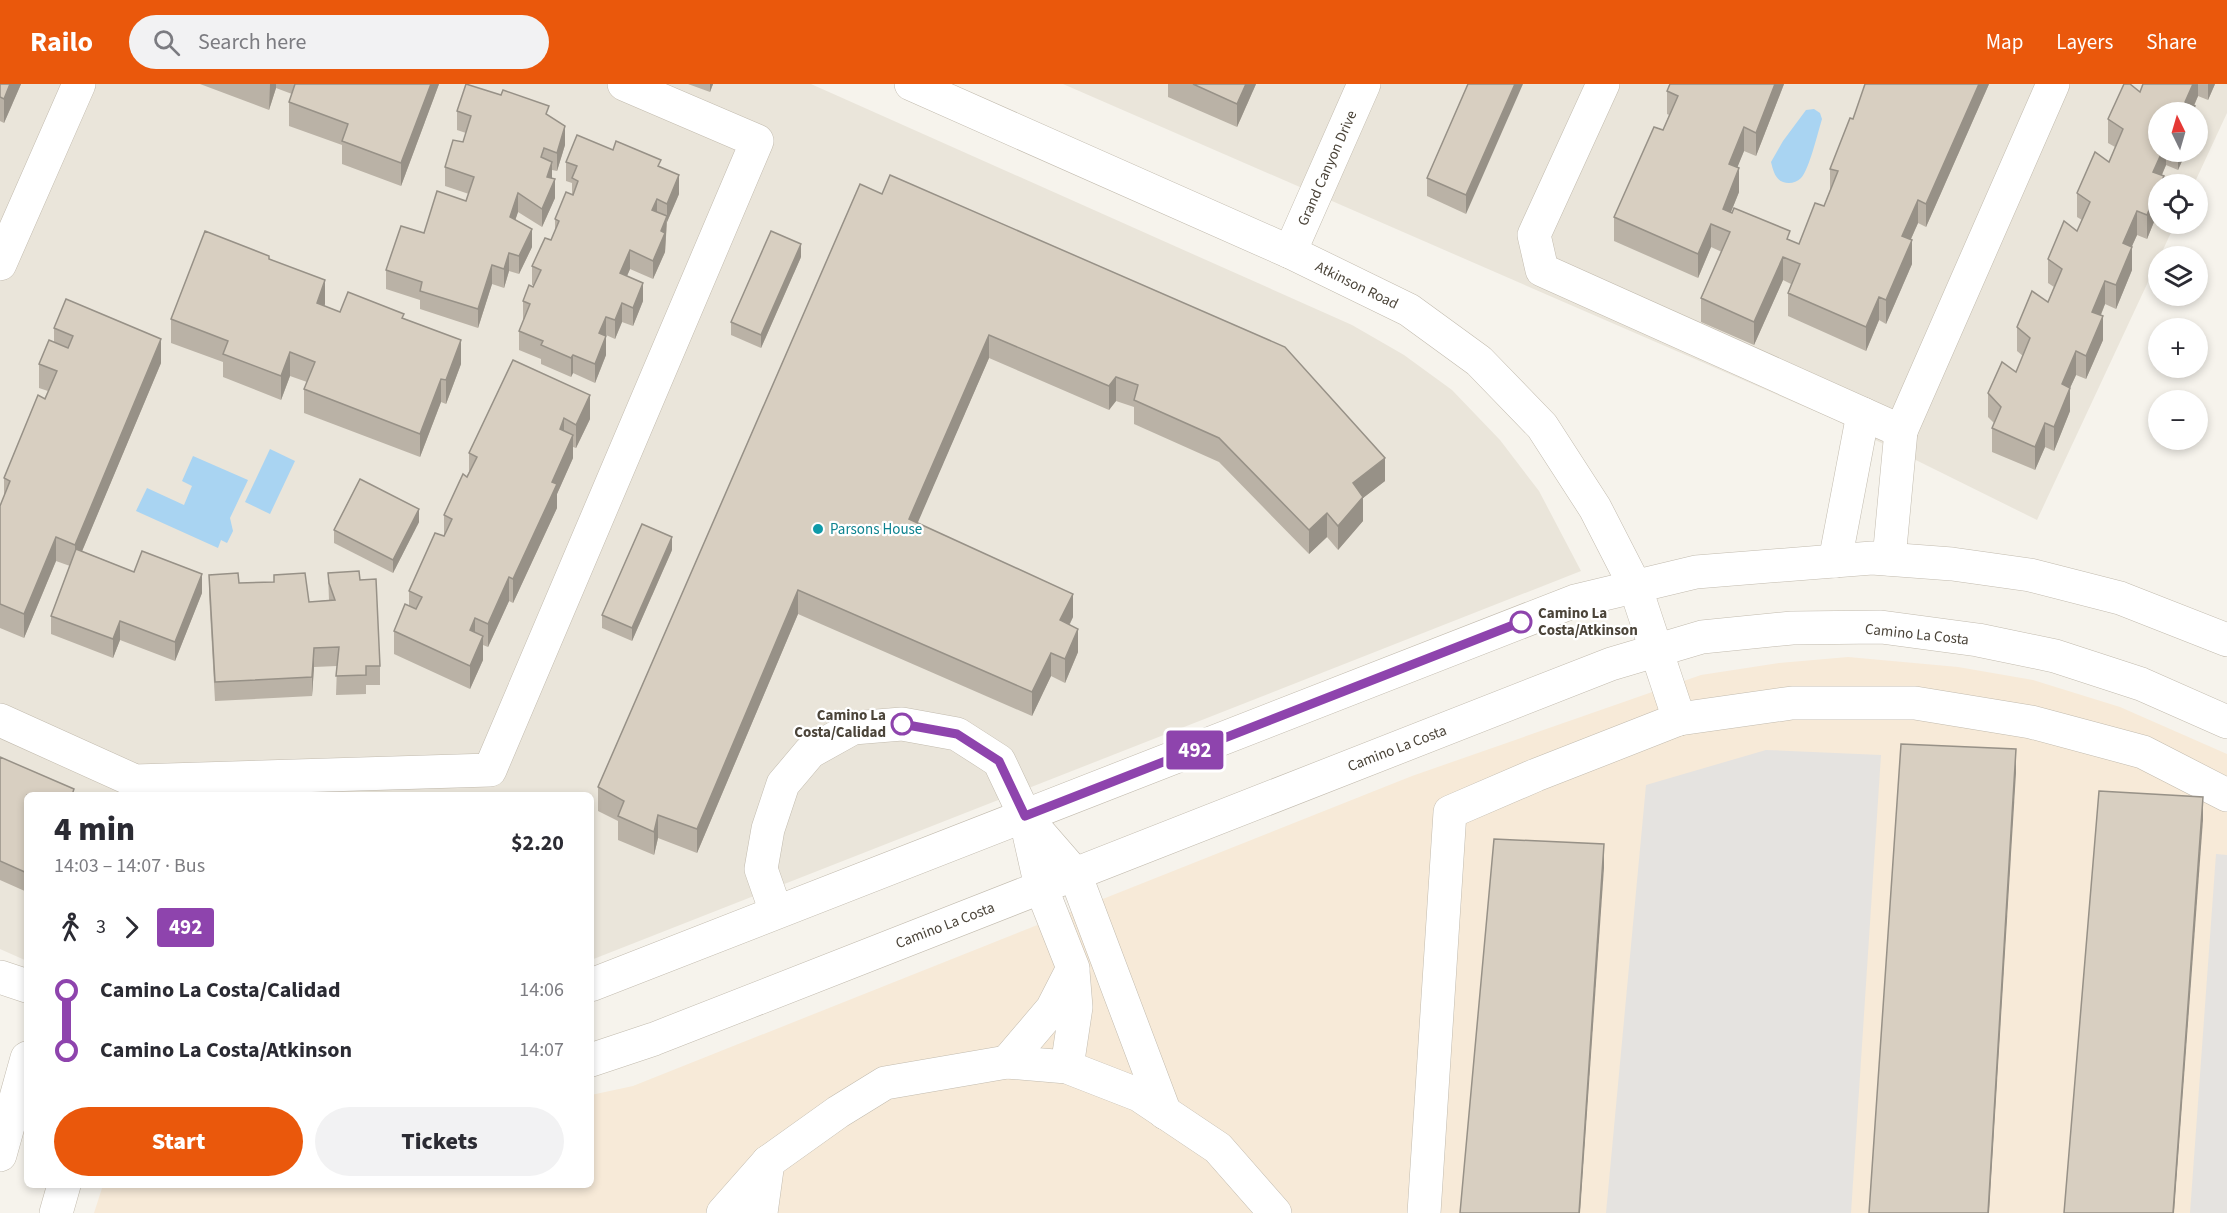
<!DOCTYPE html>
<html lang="en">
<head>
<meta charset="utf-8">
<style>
	:root { --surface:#fff; --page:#f2f2f3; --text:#2b2b33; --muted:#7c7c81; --accent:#ea580c }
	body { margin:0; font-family:"Source Sans 3",sans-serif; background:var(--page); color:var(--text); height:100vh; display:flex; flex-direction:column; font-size:22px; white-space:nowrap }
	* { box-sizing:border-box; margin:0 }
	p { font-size:20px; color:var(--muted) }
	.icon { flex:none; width:33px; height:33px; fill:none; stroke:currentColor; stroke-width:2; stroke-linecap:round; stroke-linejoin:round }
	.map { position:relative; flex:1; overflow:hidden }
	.sheet { position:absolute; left:24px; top:708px; width:570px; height:396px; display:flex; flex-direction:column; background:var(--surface); border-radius:9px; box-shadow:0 3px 9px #0003 }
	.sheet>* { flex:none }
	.badge { padding:0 12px; border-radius:4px; font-size:21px; line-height:39px }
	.needle { width:39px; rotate:355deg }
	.buttons { position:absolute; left:2148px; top:18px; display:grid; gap:12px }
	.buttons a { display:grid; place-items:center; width:60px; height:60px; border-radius:50%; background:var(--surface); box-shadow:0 3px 9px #0003; font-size:30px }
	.map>.badge { position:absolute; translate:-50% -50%; box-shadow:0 0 0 3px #fff }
	.legs { display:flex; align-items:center; gap:9px; height:66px; padding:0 30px; font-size:20px }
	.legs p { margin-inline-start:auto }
	.headline { display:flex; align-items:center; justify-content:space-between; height:102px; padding:0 30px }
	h1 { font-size:33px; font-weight:800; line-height:45px }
	.action { display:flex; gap:12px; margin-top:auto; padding:12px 30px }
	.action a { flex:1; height:69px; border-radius:36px; background:var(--accent); color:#fff; font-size:24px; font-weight:800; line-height:69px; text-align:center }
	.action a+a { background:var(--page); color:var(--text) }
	ul { padding:0 30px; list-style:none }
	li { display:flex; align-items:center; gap:21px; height:60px; font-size:22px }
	li i { display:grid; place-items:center; width:9px; height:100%; margin:0 8px; background:currentColor }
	li i::after { content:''; width:15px; height:15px; margin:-8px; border:4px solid; border-radius:50%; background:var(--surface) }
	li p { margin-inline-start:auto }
	li:first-child i { background:linear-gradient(#0000 50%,currentColor 0) }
	li:last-child i { background:linear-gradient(currentColor 50%,#0000 0) }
	header { display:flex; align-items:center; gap:36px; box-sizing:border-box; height:84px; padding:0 30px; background:var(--accent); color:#fff }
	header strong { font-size:28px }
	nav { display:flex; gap:33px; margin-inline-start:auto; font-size:21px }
	.search { width:420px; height:54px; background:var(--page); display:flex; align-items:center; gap:15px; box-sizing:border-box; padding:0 21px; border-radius:33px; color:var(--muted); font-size:22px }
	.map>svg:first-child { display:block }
	.residential { fill:#eae5da; fill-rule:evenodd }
	.commercial { fill:#f7ead8 }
	.parking { fill:#e5e3e0 }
	.water { fill:#a9d4f2 }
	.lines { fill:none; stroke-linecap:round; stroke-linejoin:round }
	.minor-casing { stroke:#c2bbae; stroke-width:34 }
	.minor { stroke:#fff; stroke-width:33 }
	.wall { fill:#bab2a6 }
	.shaded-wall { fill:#979187 }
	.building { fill:#d8cfc1; stroke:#979187; stroke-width:1.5 }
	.line-1-casing { stroke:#fff; stroke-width:14 }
	.line-1 { stroke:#8e44ad; stroke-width:9 }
	.culture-dot { fill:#0f9aa8; stroke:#fff; stroke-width:2 }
	.stop-1-dot { fill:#fff; stroke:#8e44ad; stroke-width:3 }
	.labels { text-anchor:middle; stroke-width:4.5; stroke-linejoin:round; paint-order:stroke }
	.street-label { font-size:15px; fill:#4b4439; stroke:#fff }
	.culture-label { font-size:15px; fill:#0d838f; stroke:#fff; text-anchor:start }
	.stop-label { font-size:15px; font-weight:bold; fill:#4b4439; stroke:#fff; text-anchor:start }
</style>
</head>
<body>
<header>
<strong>Railo</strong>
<div class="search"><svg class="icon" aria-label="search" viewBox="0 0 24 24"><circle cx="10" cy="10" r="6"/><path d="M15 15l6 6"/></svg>Search here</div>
<nav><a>Map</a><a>Layers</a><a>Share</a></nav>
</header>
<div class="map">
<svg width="2227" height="1129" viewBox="0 0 2227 1129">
	<rect width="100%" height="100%" fill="#f6f3ec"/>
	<g class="residential">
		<polygon points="0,0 811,0 1352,241 1404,271 1452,306 1500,356 1539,407 1581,487 591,876 591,711 27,711 27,877 0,865"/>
		<path d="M 1063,0 L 2227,0 L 2227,29 L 2194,100 L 2158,100 L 2158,140 L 2175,140 L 2037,436 L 1835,336 ZM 2158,28 L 2198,28 L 2198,68 L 2158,68 Z"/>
	</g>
	<polygon class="commercial" points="1848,573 1958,583 2033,596 2120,623 2227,670 2227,1129 94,1129 103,1101 591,1101 591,1011 633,1002 1412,692 1701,591 1779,579"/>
	<g class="parking">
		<polygon points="1766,666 1881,671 1851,1129 1606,1129 1646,701"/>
		<polygon points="2216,770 2227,771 2227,1129 2190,1129"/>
	</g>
	<g class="water">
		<path d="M 1814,25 L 1820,29 L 1822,35 C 1818,48 1809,86 1801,94 C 1796,99 1789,100 1783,98 C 1775,95 1773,86 1771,78 L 1783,57 L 1806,26 Z"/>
		<polygon points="270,365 295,377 270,430 245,418"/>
		<polygon points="193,372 248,396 230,434 233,447 227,459 221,456 218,464 136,427 147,404 184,421 192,402 182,397"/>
	</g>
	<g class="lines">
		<defs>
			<g id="minor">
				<polyline points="911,0 1290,168 1409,226 1479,277 1542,342 1595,424 1635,502 1679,635"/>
				<polyline points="1603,0 1534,151 1542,186 1901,347 2053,0"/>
				<polyline points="1290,168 1364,0"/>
				<polyline points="0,180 79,0"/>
				<polyline points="1889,475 1901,347"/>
				<polyline points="1835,477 1863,330"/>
				<polyline points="0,636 135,697 490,686 757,57 624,0"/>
				<polyline points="1028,736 1075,790 1165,1029"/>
				<polyline points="776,828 761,785 768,745 783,700 810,668 853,644 902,640 957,650 999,677 1025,732 1041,803 1073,884 1052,925 1007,978"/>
				<polyline points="0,893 27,902"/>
				<polyline points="591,901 1575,517 1696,488 1872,474 1952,480 2030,491 2120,514 2227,556"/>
				<polyline points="591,976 654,955 1611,580 1702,553 1792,544 1881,543 1978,556 2055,572 2141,600 2227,638"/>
				<polyline points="1067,983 1076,923 1073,887"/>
				<polyline points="0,1071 27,974"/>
				<polyline points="56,1129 64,1101"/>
				<polyline points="723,1129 768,1078 838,1028 885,999 1007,978 1067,983 1139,1011 1218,1064 1275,1129"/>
				<polyline points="761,1129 768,1078"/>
				<polyline points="1424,1129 1450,728 1536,691 1679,635 1792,619 1915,619 2031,638 2143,668 2227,711"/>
			</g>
		</defs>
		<use href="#minor" class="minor-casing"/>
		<use href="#minor" class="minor"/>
	</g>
	<g class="wall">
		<polygon points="0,0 21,0 4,39 0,37"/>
		<polygon points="200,0 439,0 401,102 342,80 342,61 289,42 289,18 292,10 276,4 269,26"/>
		<polygon points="688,0 713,0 710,8"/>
		<polygon points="1168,0 1256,0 1237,43 1168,13"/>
		<polygon points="1468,0 1466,130 1427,112 1427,94"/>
		<polygon points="1670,0 1784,0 1756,72 1744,67 1737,83 1739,108 1731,128 1799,160 1824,122 1830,106 1830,85 1853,35 1989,0 1926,143 1918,139 1911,155 1912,180 1886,240 1879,236 1866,267 1788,232 1788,209 1791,200 1783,196 1754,261 1701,238 1701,214 1722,168 1711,163 1698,194 1614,157 1614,133 1663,46 1669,31 1667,30 1667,7"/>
		<polygon points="2143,0 2215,0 2208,16 2198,12 2194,22 2195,28 2158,28 2158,68 2186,68 2178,86 2166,81 2162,91 2164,100 2158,100 2158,128 2147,155 2137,151 2132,162 2132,186 2116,225 2105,220 2101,231 2103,256 2086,295 2076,291 2070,304 2070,327 2054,367 2045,363 2035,386 1992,368 1992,344 1994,339 1988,333 1988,309 2016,288 2023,272 2017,267 2017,243 2048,218 2054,203 2048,199 2048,175 2077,147 2082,136 2077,133 2077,109 2109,78 2115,63 2108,59 2108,35 2140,8"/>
		<polygon points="457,27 549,32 565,61 557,87 552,86 552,94 555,114 542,143 518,128 515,136 532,163 519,190 509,187 504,204 492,200 478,244 420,225 420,216 386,205 386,186 424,149 466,117 469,110 445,102 445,83 463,58 466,49 457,46"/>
		<polygon points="613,66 661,84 679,110 667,138 665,168 653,195 630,185 627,192 643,217 633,242 622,238 615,255 606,251 606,271 595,299 573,289 571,293 541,280 541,275 519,266 519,247 524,236 523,235 523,217 534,201 532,201 532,182 551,156 555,148 555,135 572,111 572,99 566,97 566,78"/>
		<polygon points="860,100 1385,397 1363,414 1363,437 1338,466 1327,453 1309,470 1219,378 1134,340 1134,323 1116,317 1109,326 989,274 917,439 1073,533 1070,540 1078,568 1065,599 1051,592 1032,632 798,530 697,769 658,754 654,771 618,756 618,737 598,727 598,703"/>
		<polygon points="801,173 761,264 731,251 731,238"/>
		<polygon points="269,176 325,220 324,222 340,228 404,235 461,280 446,320 441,318 420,373 304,329 304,305 307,298 290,292 281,316 223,293 223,278 171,259 171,235"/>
		<polygon points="54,244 161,279 82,467 134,488 202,509 175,577 120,556 113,574 51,550 51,532 70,482 56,477 24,554 0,544 0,422 4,413 4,394 48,307 39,304 39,280 54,258"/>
		<polygon points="513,276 590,335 576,364 573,363 573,374 557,410 557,424 513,519 509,517 488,563 483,561 483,576 470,605 394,570 394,547 409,522 409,507 444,451 444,431 469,388 469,369"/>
		<polygon points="419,438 393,489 334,459 334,446"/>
		<polygon points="672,466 632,557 602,544 602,531"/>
		<polygon points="328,489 360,496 380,582 380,601 366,601 366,610 336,611 337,582 314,583 312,612 215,617 209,510 209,491 309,518 329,516"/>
		<polygon points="0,673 74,711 27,711 27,808 0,796"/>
	</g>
	<g class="shaded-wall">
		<polygon points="10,0 21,0 4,39 4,15"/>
		<polygon points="270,0 276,0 276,4 269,26"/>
		<polygon points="431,0 439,0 401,102 401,79"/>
		<polygon points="710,0 713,0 710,8"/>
		<polygon points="1246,0 1256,0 1237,43 1237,20"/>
		<polygon points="1515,0 1523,0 1466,130 1466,111"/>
		<polygon points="1775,0 1784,0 1756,72 1756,49"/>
		<polygon points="1979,0 1989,0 1926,143 1926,120"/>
		<polygon points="2193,0 2198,0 2198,12 2191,28 2185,18"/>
		<polygon points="2208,0 2215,0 2208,16"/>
		<polygon points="565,42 565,61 557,87 557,69"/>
		<polygon points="1744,43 1744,67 1729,104 1729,80"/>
		<polygon points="2162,68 2166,68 2166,81 2153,111 2153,88"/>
		<polygon points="2178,68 2186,68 2178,86"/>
		<polygon points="552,78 552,97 547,93"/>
		<polygon points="1739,84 1739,108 1724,145 1723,125"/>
		<polygon points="679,91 679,110 667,138 667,120"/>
		<polygon points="555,95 555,114 542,143 542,125"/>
		<polygon points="2158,104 2158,128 2147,155 2147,131"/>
		<polygon points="518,109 518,128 510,152 510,133"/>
		<polygon points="657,115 657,134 652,126"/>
		<polygon points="1918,116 1918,139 1902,175 1902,152"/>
		<polygon points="2137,127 2137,151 2123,182 2123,159"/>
		<polygon points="667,132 665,168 653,195 653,177 661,147"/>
		<polygon points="1711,140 1711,163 1698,194 1698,170"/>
		<polygon points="532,145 532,163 519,190 519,172"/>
		<polygon points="1912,156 1912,180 1886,240 1886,216"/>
		<polygon points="801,160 801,173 761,264 761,251"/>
		<polygon points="2132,163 2132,186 2116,225 2116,201"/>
		<polygon points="630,166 630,185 620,208 620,189"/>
		<polygon points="509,169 509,187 504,204 504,185"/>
		<polygon points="1783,173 1783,196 1754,261 1754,238"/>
		<polygon points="492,181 492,200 478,244 478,225"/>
		<polygon points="325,196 325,220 317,243 317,219"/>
		<polygon points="2105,197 2105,220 2092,252 2092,228"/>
		<polygon points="643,199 643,217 633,242 633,224"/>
		<polygon points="1879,213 1879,236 1866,267 1866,243"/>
		<polygon points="622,219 622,238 615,255 615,236"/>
		<polygon points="2103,232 2103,256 2086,295 2086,272"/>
		<polygon points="606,233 606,251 599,268 599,249"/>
		<polygon points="989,251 989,274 909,459 909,435"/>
		<polygon points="606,252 606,271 595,299 595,280"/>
		<polygon points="161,255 161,279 75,484 75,461"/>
		<polygon points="461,256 461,280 446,320 446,296"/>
		<polygon points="2076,267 2076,291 2070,304 2070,327 2054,367 2054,343 2062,300"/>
		<polygon points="290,268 290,292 281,316 281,292"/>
		<polygon points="573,271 573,289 571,293 571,274"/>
		<polygon points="1116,293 1116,317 1109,326 1109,302"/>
		<polygon points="441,295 441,318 420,373 420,350"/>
		<polygon points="590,311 590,335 576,364 576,341"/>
		<polygon points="564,334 564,358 560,345"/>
		<polygon points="2045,339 2045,363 2035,386 2035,363"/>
		<polygon points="573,351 573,374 557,410 557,424 513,519 513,495 552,398"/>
		<polygon points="1385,374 1385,397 1363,414 1363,437 1338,466 1338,442 1353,399"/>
		<polygon points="419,425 419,438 393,489 393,476"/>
		<polygon points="1327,429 1327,453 1309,470 1309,446"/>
		<polygon points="56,453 56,477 24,554 24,530"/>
		<polygon points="672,453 672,466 632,557 632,544"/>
		<polygon points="202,490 202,509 175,577 175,558"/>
		<polygon points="509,493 509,517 488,563 488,540"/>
		<polygon points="798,506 798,530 697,769 697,745"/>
		<polygon points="1073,510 1073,533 1060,559 1060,536"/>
		<polygon points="475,534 475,558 470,546"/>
		<polygon points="120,537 120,556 113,574 113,555"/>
		<polygon points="1078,545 1078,568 1065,599 1065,575"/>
		<polygon points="483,552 483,576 470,605 470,582"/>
		<polygon points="314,564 314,583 312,612 312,593"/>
		<polygon points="1051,569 1051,592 1032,632 1032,608"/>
		<polygon points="2016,665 2016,689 1989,1129 1988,1129"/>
		<polygon points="2203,713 2203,736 2174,1129 2173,1129"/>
		<polygon points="658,731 658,754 654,771 654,748"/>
		<polygon points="1604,760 1604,784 1580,1129 1579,1129"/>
	</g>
	<g class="building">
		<polygon points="0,0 10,0 4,15 0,13"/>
		<polygon points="295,0 431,0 401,79 342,57 348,40 289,18"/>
		<polygon points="466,0 501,11 503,6 549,22 546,30 565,42 557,69 544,64 541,73 552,78 547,93 555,95 542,125 518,109 510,133 532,145 519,172 509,169 504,185 492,181 478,225 420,207 422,198 386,186 401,142 424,149 437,107 466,117 474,93 445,83 453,56 463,58 471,32 457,27"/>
		<polygon points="1193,0 1246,0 1237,20"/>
		<polygon points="1468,0 1515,0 1466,111 1427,94"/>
		<polygon points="1670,0 1775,0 1756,49 1744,43 1729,80 1739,84 1723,125 1732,129 1734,124 1790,147 1787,155 1799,160 1815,119 1824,122 1838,87 1830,85 1850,34 1853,35 1865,0 1979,0 1926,120 1918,116 1902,152 1912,156 1886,216 1879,213 1866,243 1788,209 1800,180 1783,173 1754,238 1701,214 1730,148 1711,140 1698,170 1614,133 1654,43 1663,46 1678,12 1667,7"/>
		<polygon points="2124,0 2130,0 2140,8 2143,0 2193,0 2185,18 2195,22 2192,28 2158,28 2158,68 2162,68 2153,88 2164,92 2160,100 2158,100 2158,104 2147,131 2137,127 2123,159 2132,163 2116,201 2105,197 2092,228 2103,232 2086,272 2076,267 2062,300 2070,304 2054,343 2045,339 2035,363 1992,344 2001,323 1988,309 2002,278 2016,288 2030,254 2017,243 2032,207 2048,218 2062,185 2048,175 2064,137 2077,147 2090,118 2077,109 2095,68 2109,78 2123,45 2108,35"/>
		<polygon points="577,51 613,66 616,57 661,76 658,82 679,91 667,120 657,115 652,126 667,132 661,147 665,149 653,177 630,166 620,189 643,199 633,224 622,219 615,236 606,233 599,249 606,252 595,280 573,271 571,274 541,261 543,257 519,247 530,220 523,217 529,201 533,203 541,186 532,182 545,154 551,156 559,137 555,135 566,108 573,111 578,97 572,94 577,82 566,78"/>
		<polygon points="890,91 1285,263 1385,374 1353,399 1363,413 1338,442 1327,429 1309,446 1219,354 1134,316 1138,301 1116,293 1109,302 989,251 909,435 1073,510 1060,536 1078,545 1065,575 1051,569 1032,608 798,506 697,745 658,731 654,748 618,732 624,717 598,703 860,100 882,110"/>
		<polygon points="205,147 269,172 269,175 325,196 317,219 340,228 348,208 404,230 402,234 461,256 446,296 441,295 420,350 304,305 315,278 290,268 281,292 223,270 228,257 171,235"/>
		<polygon points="771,147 801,160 761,251 731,238"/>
		<polygon points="66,215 161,255 75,461 56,453 24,530 0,520 0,422 10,397 4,394 38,311 45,315 57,287 39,280 49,256 68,264 73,252 54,244"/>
		<polygon points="513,276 590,311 576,341 564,334 560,345 573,351 552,398 557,400 513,495 509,493 488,540 475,534 470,546 483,552 470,582 394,547 405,520 416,525 422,513 409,507 435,449 444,452 452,435 444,431 463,390 467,393 477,373 469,369"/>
		<polygon points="360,395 419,425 393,476 334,446"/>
		<polygon points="642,440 672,453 632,544 602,531"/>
		<polygon points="76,465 134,488 142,467 202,490 175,558 120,537 113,555 51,532"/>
		<polygon points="359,487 360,496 376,495 380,582 366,582 366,591 336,592 339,563 314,564 312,593 215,598 209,491 238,489 239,499 274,498 274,491 305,489 309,518 335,516 329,499 328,489"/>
		<polygon points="1901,660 2016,665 1988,1129 1869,1129"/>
		<polygon points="0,673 74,705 72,711 27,711 27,789 0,777"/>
		<polygon points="2099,707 2203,713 2173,1129 2064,1129"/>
		<polygon points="1494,755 1604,760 1579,1129 1460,1129"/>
	</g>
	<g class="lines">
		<defs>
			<polyline id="line-1" points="902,640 957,650 999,677 1025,732 1521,538"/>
		</defs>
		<use href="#line-1" class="line-1-casing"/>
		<use href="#line-1" class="line-1"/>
	</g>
	<circle class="culture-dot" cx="818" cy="445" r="6"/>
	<g class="stop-1-dot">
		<circle cx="1521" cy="538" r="10"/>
		<circle cx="902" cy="640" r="10"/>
	</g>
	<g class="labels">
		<g class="street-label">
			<text transform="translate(1327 84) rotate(-66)" y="5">Grand Canyon Drive</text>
			<text transform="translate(1357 201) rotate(26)" y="5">Atkinson Road</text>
			<text transform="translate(1917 550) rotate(6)" y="5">Camino La Costa</text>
			<text transform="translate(1397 664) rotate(-21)" y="5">Camino La Costa</text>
			<text transform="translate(945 841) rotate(-21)" y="5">Camino La Costa</text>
		</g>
		<g class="culture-label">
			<text x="830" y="450">Parsons House</text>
		</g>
		<g class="stop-label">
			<text x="1538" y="534">Camino La<tspan x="1538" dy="17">Costa/Atkinson</tspan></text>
			<text x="886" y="636" text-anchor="end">Camino La<tspan x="886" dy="17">Costa/Calidad</tspan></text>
		</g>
	</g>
</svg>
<div class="buttons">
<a><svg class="needle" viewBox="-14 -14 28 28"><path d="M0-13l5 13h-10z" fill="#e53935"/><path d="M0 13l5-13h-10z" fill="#7c7c81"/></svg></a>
<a><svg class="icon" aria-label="locate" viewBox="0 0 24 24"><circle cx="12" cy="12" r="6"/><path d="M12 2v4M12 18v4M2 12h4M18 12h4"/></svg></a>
<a><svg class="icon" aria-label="layers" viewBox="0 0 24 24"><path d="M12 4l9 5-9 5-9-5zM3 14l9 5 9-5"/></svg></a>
<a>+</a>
<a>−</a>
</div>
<b class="badge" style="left:1195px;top:666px;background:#8e44ad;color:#fff">492</b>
<section class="sheet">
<div class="headline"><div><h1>4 min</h1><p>14:03 – 14:07 · Bus</p></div><b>$2.20</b></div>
<div class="legs"><svg class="icon" aria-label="walk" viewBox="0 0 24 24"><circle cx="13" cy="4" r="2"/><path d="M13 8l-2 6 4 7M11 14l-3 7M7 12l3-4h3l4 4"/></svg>3<svg class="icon" aria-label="forward" viewBox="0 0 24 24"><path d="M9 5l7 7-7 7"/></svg><b class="badge" style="background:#8e44ad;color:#fff">492</b></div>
<ul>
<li><i style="color:#8e44ad"></i><b>Camino La Costa/Calidad</b><p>14:06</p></li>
<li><i style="color:#8e44ad"></i><b>Camino La Costa/Atkinson</b><p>14:07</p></li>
</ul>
<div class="action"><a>Start</a><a>Tickets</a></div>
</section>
</div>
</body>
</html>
